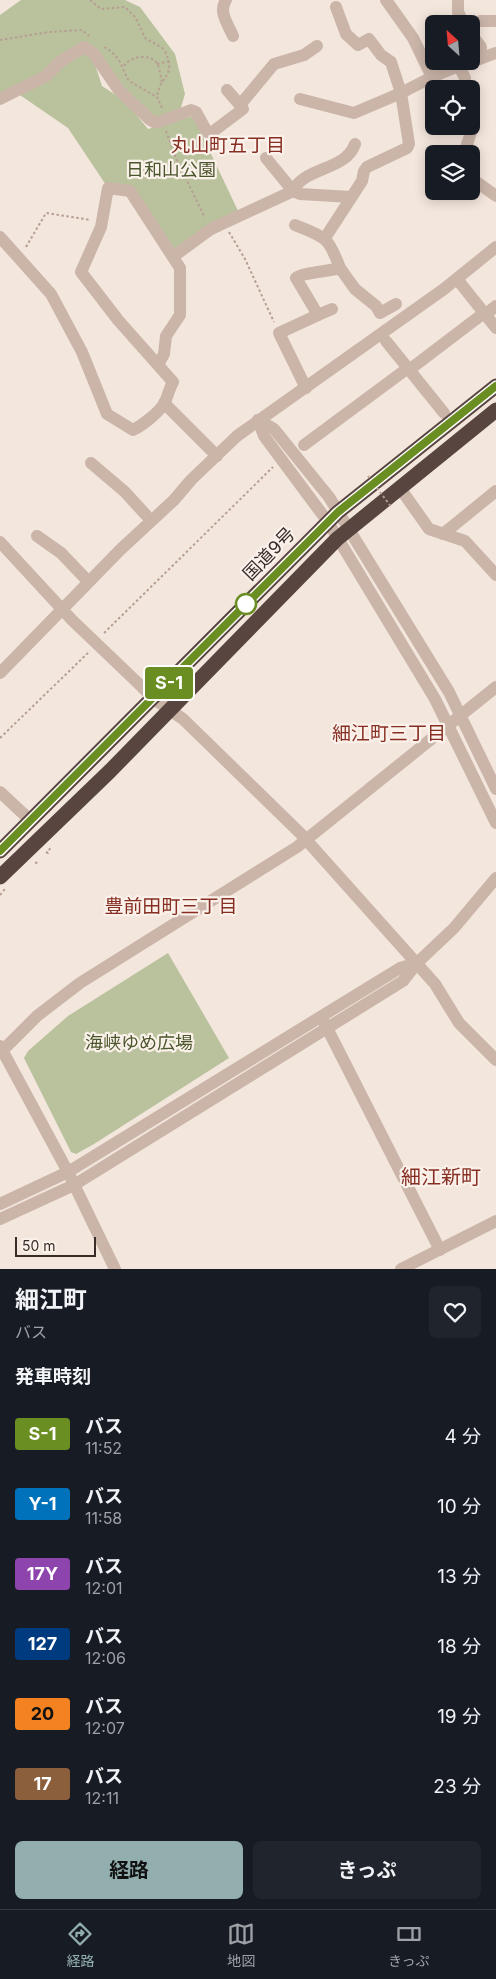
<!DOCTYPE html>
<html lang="ja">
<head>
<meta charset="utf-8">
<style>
	:root { --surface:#171b24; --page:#20242c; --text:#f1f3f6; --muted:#9ea1a6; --line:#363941; --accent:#92aeae }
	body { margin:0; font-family:Inter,"Noto Sans JP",sans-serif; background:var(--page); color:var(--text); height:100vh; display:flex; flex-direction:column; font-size:19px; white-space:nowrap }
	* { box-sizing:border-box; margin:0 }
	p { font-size:16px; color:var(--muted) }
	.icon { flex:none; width:28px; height:28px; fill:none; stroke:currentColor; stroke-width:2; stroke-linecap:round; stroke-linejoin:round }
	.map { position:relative; height:1269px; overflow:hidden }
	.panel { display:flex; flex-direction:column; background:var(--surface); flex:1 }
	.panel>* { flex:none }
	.badge { padding:0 10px; border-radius:4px; font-size:18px; line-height:32px }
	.needle { width:32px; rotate:334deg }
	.controls { position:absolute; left:425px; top:15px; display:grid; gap:10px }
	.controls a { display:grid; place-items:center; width:55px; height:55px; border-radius:8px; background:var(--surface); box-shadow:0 2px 12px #0003; font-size:25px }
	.scale { position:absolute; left:15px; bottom:12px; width:81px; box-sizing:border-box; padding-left:5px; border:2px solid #382c29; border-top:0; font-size:14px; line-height:18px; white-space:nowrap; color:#382c29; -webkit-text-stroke:4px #faf1ea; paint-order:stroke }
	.map>.badge { position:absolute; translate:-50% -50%; box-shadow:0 0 0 2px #fff }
	h2 { padding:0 15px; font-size:19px; line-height:45px }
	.round { display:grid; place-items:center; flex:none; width:52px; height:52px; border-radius:8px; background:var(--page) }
	.overview { display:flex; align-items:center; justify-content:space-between; height:85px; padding:0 15px }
	h1 { font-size:24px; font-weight:700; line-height:38px }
	.primary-button { display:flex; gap:10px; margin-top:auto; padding:10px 15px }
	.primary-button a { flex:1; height:58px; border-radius:8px; background:var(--accent); color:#111; font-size:20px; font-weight:700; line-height:58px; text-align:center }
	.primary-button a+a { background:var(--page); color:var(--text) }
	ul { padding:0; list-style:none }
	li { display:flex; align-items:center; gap:15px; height:70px; padding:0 15px }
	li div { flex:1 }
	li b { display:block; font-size:19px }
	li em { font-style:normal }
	li .badge { min-width:55px; font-weight:700; text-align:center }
	.dock { display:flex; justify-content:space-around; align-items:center; height:70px; border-top:1px solid var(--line); background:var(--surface); font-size:14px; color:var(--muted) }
	.dock a { display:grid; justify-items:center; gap:2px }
	.dock .active { color:var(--accent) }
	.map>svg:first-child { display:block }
	.green { fill:#bac29d }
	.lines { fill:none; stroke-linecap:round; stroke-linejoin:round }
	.path { stroke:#b79e93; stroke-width:2; stroke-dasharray:2.5 2.5; stroke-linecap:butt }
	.minor { stroke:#cbb5a9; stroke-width:12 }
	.highway { stroke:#594540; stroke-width:15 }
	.path-bridge { stroke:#b79e93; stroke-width:2; stroke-dasharray:2.5 2.5; stroke-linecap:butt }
	.line-casing { stroke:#fff; stroke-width:11 }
	.line { stroke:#6b8e23; stroke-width:8 }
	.stop-dot { fill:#fff; stroke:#6b8e23; stroke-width:2.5 }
	.labels { text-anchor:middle; stroke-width:4.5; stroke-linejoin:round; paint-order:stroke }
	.park-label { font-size:18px; fill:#4c562d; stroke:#faf1ea }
	.street-label { font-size:18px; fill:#382c29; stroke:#faf1ea }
	.neighbourhood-label { font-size:19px; fill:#872e22; stroke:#faf1ea }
	.quarter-label { font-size:20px; fill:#872e22; stroke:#faf1ea }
</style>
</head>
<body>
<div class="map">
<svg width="496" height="1269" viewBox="0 0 496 1269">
	<rect width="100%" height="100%" fill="#f3e6dd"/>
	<g class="green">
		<polygon points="21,0 125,0 140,7 175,54 185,94 179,114 154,122 89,49 0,99 0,15"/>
		<polygon points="82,50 92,55 102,86 125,101 148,129 193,116 240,215 173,250 132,190 108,188 68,128 17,93"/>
		<polygon points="168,953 229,1058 94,1144 76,1154 71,1152 24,1058 28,1051 68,1016"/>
	</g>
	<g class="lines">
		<g class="path">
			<path d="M 90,0 L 101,9 L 125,7 L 136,18 L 145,38 L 164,49 C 178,78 160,73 157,97"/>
			<polyline points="0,40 49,32 82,30 89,36"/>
			<path d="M 104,47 C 122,57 120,66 129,81 L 157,97 L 163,110"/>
			<polyline points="157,64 170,61"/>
			<path d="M 124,66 C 129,57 148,53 156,62 C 160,67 160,75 162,82"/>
			<polyline points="166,131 176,158 205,218"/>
			<polyline points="229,232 245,259 274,322"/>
			<polyline points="26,247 46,213 91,220"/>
			<polyline points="104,633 273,467"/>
			<polyline points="0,738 90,651"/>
			<polyline points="46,852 48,853 51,846"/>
			<polyline points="35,863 40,862"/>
			<polyline points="0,895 5,889"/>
		</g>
		<g class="minor">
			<path d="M 226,0 C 218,12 228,24 233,36"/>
			<polyline points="386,0 413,38 432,77"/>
			<polyline points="458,0 458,12 464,24"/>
			<polyline points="480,21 496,21"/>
			<polyline points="471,34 481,47 479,59 471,61"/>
			<polyline points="479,59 496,53"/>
			<polyline points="459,66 465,78 464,89"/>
			<polyline points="227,90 240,105"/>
			<polyline points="0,99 46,76 61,61 84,47 94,54 118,89 149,119 154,122 159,122 191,110 196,112 207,132 211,133 243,109 240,105 274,64 304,55 317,46"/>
			<polyline points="300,99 354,113 401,93 432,77 471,61"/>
			<polyline points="464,154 472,129 469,126"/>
			<polyline points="266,158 293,191 300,194 351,197"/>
			<polyline points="471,178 496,196"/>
			<path d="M 295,225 C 326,238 328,236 340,268 C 331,271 300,273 296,278 L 318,315 L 332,309"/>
			<path d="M 0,237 L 51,294 L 82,352 L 107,414 L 133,430 C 143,425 158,413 164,404 C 167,399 169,389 173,382 L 118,320 L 81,272 L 101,227 L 108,188 L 130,191 L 180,268 L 180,315 L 166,336 L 164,354 L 158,365"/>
			<polyline points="325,238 362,181 364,171 367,167 407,148 409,144 401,93 391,62 381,55 369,39 358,45 346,34 336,7"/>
			<path d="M 174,256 L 211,229 L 293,191 C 305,166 346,171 355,144"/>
			<polyline points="340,268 355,289 376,306 380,313 396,304"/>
			<polyline points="457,279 496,328"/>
			<polyline points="485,315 496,306"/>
			<polyline points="386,341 444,413"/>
			<polyline points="409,370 484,313"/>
			<polyline points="306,388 279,333 318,315"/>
			<polyline points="164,403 217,456"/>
			<polyline points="258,420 264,436 328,522 435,699 496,823"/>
			<polyline points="258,420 274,429 329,497 449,692 496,789"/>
			<polyline points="304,445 408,368"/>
			<polyline points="91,463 125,492 146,515"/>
			<polyline points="400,488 429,529 465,541 496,575"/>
			<polyline points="443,534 496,491"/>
			<polyline points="37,536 61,553 84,577"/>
			<polyline points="0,542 72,620 141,686 154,699 183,719 301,834 435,984 459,1023 496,1060"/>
			<polyline points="0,673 120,550 174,500 191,480 237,436 444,289 496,247"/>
			<polyline points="0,792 30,820"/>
			<polyline points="324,1022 440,1250"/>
			<polyline points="0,1046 68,1172 115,1269"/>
			<polyline points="0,1053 37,1016 80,983 297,847 496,687"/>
			<polyline points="0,1204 68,1172 400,968 417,963"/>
			<polyline points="0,1219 74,1185 403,981 417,963 454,928 496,878"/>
			<polyline points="401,1269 496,1221"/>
		</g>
		<g class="highway">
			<polyline points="0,851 338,512 496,386"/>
			<polyline points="0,877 110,771 337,539 496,410"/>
		</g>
		<polyline class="path-bridge" points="368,476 392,508"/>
	</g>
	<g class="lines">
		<defs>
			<polyline id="line" points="0,851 338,512 496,386"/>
		</defs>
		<use href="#line" class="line-casing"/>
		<use href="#line" class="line"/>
	</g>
	<circle class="stop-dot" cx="246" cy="604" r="10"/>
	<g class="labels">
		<g class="park-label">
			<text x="171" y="176">日和山公園</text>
			<text x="139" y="1049">海峡ゆめ広場</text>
		</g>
		<g class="street-label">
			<text transform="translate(269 554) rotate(-46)" y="6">国道9号</text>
		</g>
		<g class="neighbourhood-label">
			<text x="228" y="152">丸山町五丁目</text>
			<text x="389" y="740">細江町三丁目</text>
			<text x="171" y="913">豊前田町三丁目</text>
		</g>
		<g class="quarter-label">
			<text x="441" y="1184">細江新町</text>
		</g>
	</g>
</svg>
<div class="controls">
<a><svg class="needle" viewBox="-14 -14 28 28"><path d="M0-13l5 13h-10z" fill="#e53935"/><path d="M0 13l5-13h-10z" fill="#9ea1a6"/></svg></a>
<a><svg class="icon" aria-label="locate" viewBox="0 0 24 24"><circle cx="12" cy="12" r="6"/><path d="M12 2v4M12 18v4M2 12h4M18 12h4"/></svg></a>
<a><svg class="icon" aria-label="layers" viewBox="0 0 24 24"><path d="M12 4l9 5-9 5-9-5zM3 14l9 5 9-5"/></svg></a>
</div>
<div class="scale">50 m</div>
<b class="badge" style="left:169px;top:683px;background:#6b8e23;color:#fff">S-1</b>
</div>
<section class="panel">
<div class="overview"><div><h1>細江町</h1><p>バス</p></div><a class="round"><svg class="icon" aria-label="heart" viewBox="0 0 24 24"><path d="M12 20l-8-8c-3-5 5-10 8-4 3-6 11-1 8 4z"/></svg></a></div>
<h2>発車時刻</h2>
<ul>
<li><span class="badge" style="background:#6b8e23;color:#fff">S-1</span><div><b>バス</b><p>11:52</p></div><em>4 分</em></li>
<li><span class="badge" style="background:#0072bc;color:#fff">Y-1</span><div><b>バス</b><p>11:58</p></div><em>10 分</em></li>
<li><span class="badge" style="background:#8e44ad;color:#fff">17Y</span><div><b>バス</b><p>12:01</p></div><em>13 分</em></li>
<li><span class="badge" style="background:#003b80;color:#fff">127</span><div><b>バス</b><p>12:06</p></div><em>18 分</em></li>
<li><span class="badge" style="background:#f58220;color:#111">20</span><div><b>バス</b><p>12:07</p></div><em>19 分</em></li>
<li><span class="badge" style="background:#8b5e3c;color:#fff">17</span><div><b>バス</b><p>12:11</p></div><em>23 分</em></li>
</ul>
<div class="primary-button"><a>経路</a><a>きっぷ</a></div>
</section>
<nav class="dock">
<a class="active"><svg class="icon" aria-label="directions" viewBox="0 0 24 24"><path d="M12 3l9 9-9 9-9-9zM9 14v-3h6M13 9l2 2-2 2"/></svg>経路</a>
<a><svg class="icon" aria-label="map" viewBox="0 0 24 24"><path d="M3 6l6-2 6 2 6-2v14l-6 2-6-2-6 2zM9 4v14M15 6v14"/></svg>地図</a>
<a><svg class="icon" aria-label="tickets" viewBox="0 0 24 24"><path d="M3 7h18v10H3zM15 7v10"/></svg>きっぷ</a>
</nav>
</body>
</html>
